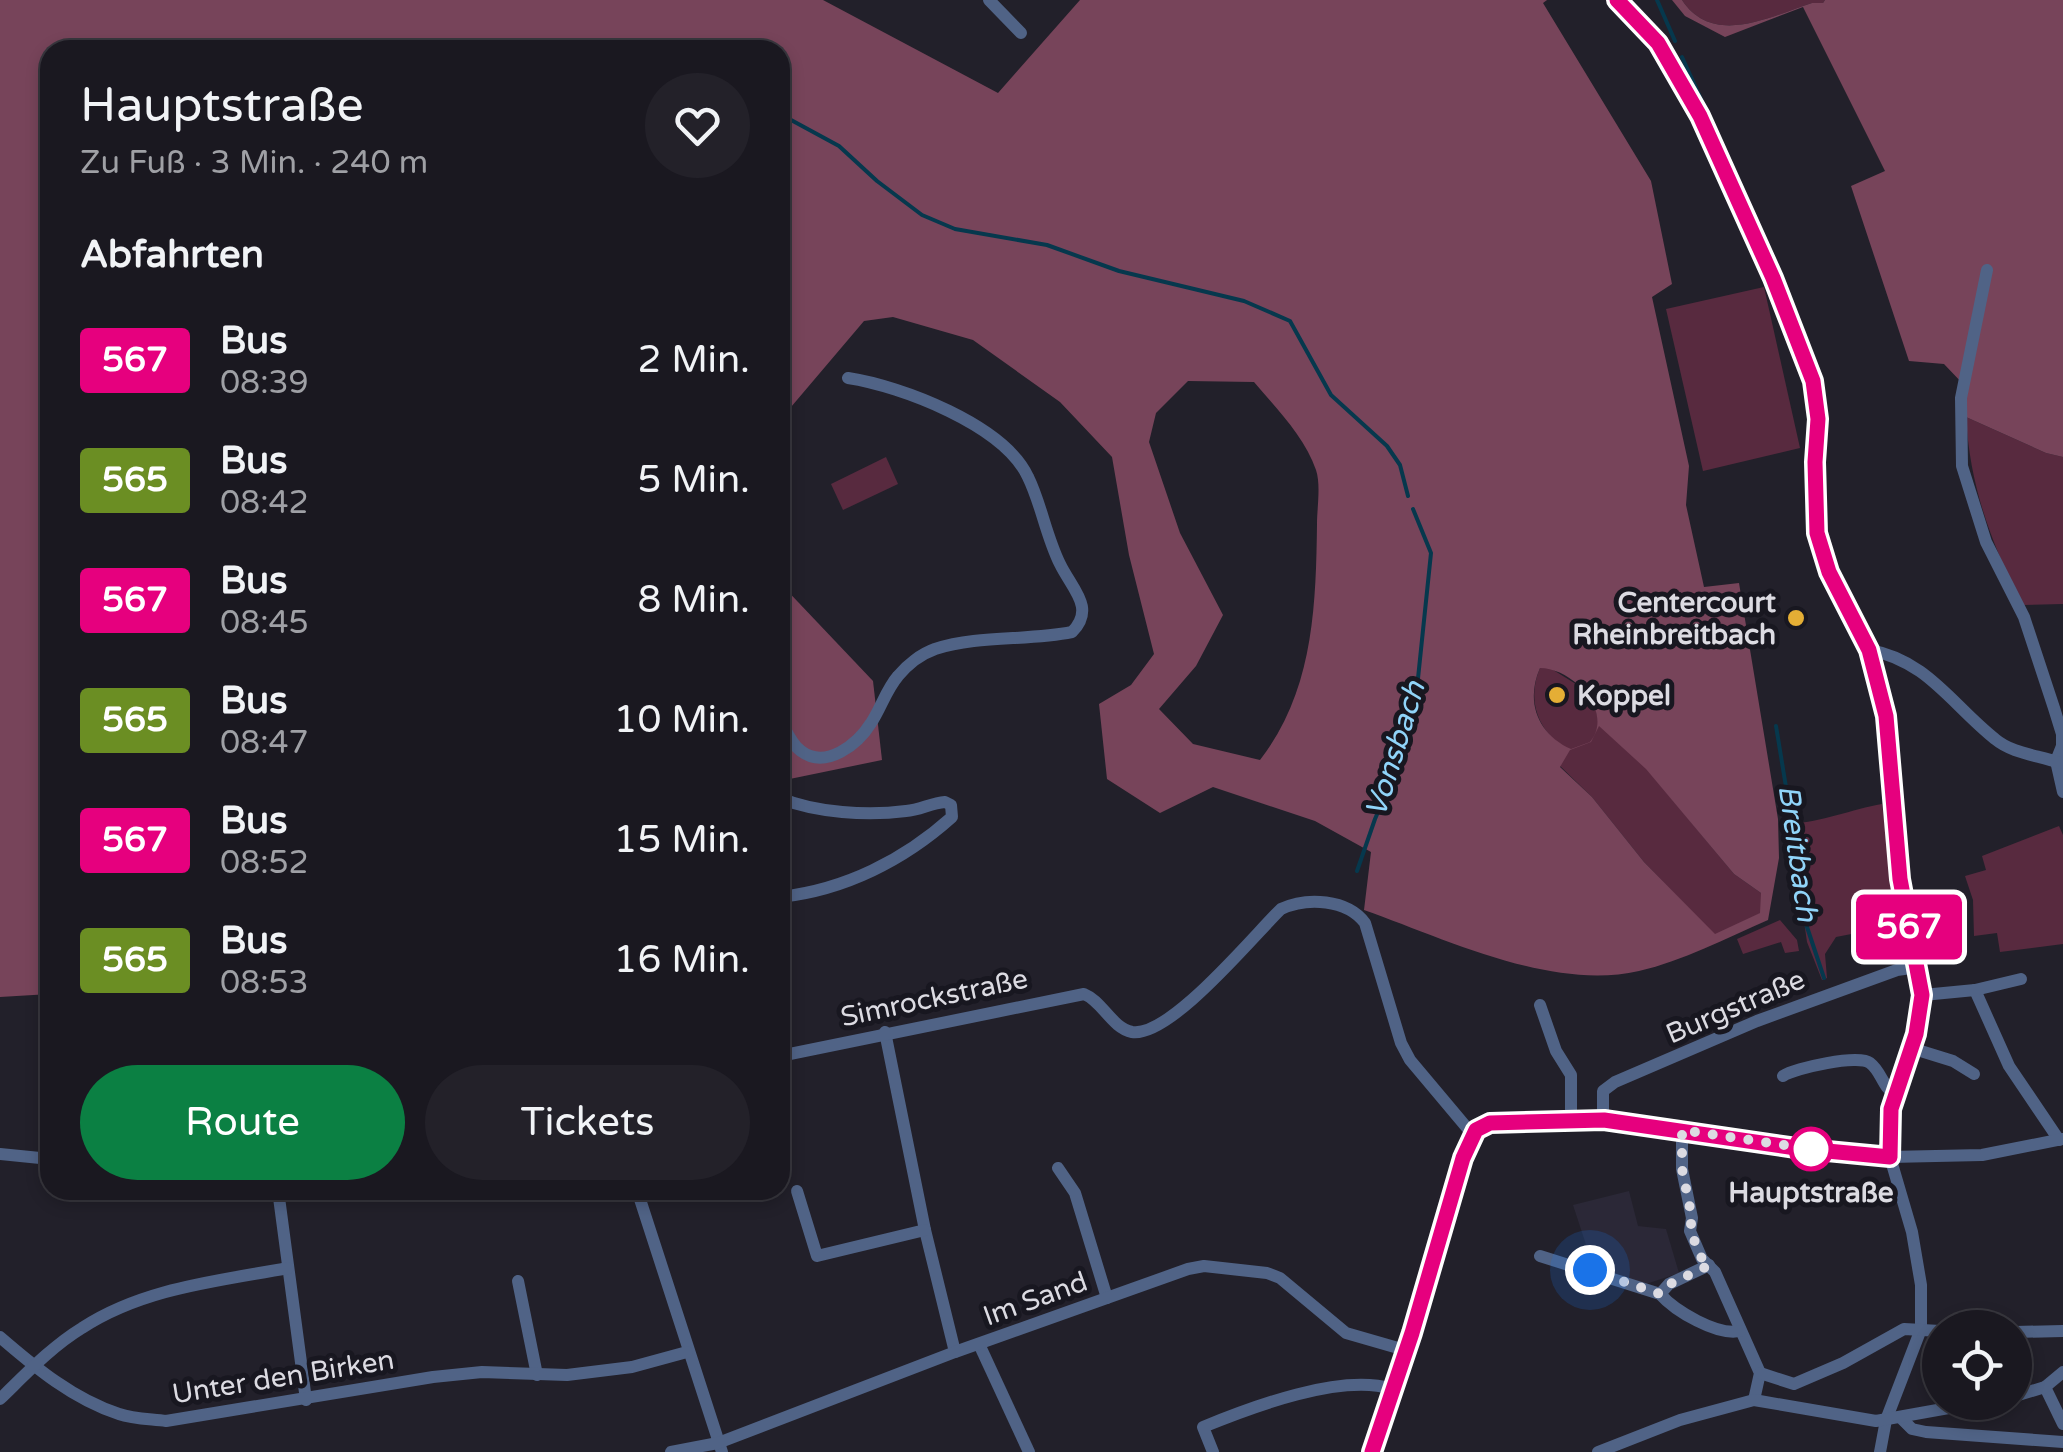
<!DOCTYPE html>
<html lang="de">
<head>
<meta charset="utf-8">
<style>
	:root { --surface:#1a1820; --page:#232129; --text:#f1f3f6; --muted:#9fa0a5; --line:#38373e; --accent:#0b8043 }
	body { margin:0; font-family:"Varela Round",sans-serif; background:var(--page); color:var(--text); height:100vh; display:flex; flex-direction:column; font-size:38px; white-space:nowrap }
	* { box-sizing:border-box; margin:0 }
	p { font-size:32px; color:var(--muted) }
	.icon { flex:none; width:55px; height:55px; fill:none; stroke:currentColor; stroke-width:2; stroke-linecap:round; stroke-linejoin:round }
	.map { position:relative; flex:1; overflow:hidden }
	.sheet { position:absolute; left:40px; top:40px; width:750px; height:1160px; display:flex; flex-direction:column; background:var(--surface); border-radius:30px; box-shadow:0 5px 15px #0003,0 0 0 2px var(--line) }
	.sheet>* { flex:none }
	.badge { padding:0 20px; border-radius:8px; font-size:35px; line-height:65px }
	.fabs { position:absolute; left:1922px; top:1310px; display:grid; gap:20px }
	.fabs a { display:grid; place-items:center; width:110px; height:110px; border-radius:50%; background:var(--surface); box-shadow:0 5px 15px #0003,0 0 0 2px var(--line); font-size:50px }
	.you { position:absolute; width:50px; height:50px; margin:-25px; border:8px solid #fff; border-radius:50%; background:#1a73e8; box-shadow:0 0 0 15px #1a73e833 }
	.map>.badge { position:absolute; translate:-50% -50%; box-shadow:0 0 0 5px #fff }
	h2 { padding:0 40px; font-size:38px; line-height:90px }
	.round { display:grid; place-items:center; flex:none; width:105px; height:105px; border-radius:52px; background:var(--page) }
	.summary { display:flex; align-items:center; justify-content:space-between; height:170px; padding:0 40px }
	h1 { font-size:48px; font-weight:600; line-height:75px }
	.primary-button { display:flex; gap:20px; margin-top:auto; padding:20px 40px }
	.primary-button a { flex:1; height:115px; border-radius:60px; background:var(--accent); color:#fff; font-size:40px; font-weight:600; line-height:115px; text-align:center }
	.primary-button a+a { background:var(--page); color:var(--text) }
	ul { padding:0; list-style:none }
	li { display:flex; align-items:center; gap:30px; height:120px; padding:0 40px }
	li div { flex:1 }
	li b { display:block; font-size:38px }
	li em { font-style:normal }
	li .badge { min-width:110px; font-weight:700; text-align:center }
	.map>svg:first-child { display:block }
	.built { fill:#2b2837 }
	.green { fill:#582a3f }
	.forest { fill:#77445a; fill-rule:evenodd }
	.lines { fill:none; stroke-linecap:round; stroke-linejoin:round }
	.stream { stroke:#06384d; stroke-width:4 }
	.minor { stroke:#506386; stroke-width:12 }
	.line-casing { stroke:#fff; stroke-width:22 }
	.line { stroke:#e6007e; stroke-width:15 }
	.walk { stroke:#dcdbe2; stroke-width:10; stroke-dasharray:0 18 }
	.poi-dot { fill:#e4ae35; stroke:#181720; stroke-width:4 }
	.stop-dot { fill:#fff; stroke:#e6007e; stroke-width:5 }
	.labels { text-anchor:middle; stroke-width:10; stroke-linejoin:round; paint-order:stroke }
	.poi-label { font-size:28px; font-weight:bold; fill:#dcdbe2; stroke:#181720; text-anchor:end }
	.street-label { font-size:28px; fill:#dcdbe2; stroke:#181720 }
	.stop-label { font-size:28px; font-weight:bold; fill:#dcdbe2; stroke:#181720 }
	.water-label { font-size:30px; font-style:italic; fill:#90d4f9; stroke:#181720 }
</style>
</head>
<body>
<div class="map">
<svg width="2063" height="1452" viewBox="0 0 2063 1452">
	<rect width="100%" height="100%" fill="#22202a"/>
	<polygon class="built" points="1629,1191 1638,1226 1666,1229 1679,1273 1646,1284 1593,1266 1573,1205"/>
	<g class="green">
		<path d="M 1682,0 L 1825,0 L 1823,3 L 1812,3 C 1769,17 1713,47 1682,0 Z"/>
		<polygon points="1764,287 1800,448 1703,471 1666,309"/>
		<path d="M 1966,417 L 2046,453 L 2063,457 L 2063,604 L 2022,605 C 1991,542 1970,487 1966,417 Z"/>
		<polygon points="886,457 898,484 843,510 831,484"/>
		<path d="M 1540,668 L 1550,668 L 1584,689 L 1595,706 L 1599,725 L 1646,768 L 1734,874 L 1761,893 L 1761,913 L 1715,935 L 1644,862 L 1592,797 L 1560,766 L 1558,743 C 1535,724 1528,696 1540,668 Z"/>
		<path d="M 1882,804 L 1894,894 L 1903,924 L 1836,937 L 1825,954 L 1827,978 L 1822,980 L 1807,942 L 1790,823 C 1817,824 1852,809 1882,804 Z"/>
		<polygon points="2059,826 2063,835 2063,944 2000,952 1997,933 1974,936 1973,900 1965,876 1986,870 1982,856"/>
		<polygon points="1780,920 1797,940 1799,951 1785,953 1781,942 1743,954 1737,939"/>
	</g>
	<g class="forest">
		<path d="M 0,0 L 823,0 L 998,93 L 1080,0 L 1547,0 L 1543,3 L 1651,181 L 1672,284 L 1652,297 L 1689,466 L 1686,505 L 1704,587 L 1739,583 L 1778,819 L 1779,858 L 1768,920 C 1726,938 1683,961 1639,971 C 1551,991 1446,939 1364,910 L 1371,852 L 1315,821 L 1213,787 L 1160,813 L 1107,779 L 1099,704 L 1131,685 L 1154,654 L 1129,555 L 1112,457 L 1060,402 L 973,340 L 893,317 L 864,321 L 780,420 L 780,50 L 50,50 L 50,994 L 0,997 ZM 1188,381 L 1254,382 C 1276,408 1305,437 1316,470 C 1321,485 1317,508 1317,524 C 1316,608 1313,692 1260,760 L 1193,744 L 1159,709 L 1196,666 L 1223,615 L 1180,533 L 1149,442 L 1156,413 ZM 1540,668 C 1572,668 1615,711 1590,742 L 1571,749 C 1538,734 1525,702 1540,668 ZM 1599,726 L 1646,769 L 1734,874 L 1761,893 L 1760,913 L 1715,934 L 1644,862 L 1592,797 L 1560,767 L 1570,750 L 1591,742 Z"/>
		<path d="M 1672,0 L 1682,0 C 1713,47 1769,17 1812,3 L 1823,3 L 1825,0 L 2063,0 L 2063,457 L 2046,453 L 1966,417 L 1964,385 L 1944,364 L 1909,361 L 1851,186 L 1885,171 L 1803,7 L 1725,37 L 1685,16 Z"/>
		<polygon points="780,583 873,681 882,760 780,781"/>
	</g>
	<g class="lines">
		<g class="stream">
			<polyline points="1657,0 1675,41"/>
			<polyline points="1682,57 1774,261"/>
			<polyline points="780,114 839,146 877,181 922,215 955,229 1047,245 1119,271 1244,301 1290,321 1331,395 1387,446 1400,465 1408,496"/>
			<polyline points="1776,726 1786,787 1799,835 1805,873 1806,924 1824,978"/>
			<polyline points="1357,871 1375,819 1394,775 1417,688 1431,553 1413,509"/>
		</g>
		<g class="minor">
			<polyline points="989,0 1021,33"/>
			<polyline points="1617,0 1658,43 1700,116 1801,346 1813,381 1818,419 1815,462 1817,533 1829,572 1869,650 1886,716 1899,879 1923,995 1920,1020 1895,1094 1890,1122 1890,1157 1912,1232 1921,1285 1921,1329 1886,1420 1880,1452"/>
			<polyline points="1987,270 1961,398 1962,466 1986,542 2024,617 2054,708 2062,734 2062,746 2056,761 2063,792"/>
			<path d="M 1869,650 C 1927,660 1952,705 1995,739 C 2013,754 2038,755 2060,763"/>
			<path d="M 780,719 C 786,730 791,744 801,751 C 826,770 858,744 871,723 C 881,708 886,690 898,676 C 907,665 921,654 935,649 C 979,635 1027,641 1072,632 C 1096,608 1072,589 1060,564 C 1046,536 1041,503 1028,477 C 1004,425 901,386 848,378"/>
			<path d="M 780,798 C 816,813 868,816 906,811 C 920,810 931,803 945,802 L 951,805 L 952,817 C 904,860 845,890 780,897"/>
			<polyline points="1975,990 2009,1066 2059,1140"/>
			<polyline points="1923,995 1975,990 2021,979"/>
			<polyline points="1540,1005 1556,1051 1571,1075 1571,1120"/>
			<polyline points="885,1032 925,1230 955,1352"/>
			<polyline points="1911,1048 1953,1061 1974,1074"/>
			<path d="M 780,1056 L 1084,994 C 1102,1001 1112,1028 1132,1032 C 1170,1038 1254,935 1281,909 C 1307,897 1347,899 1365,923 L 1401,1043 L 1410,1060 L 1473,1135"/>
			<path d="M 1783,1076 C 1795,1068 1859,1054 1870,1063 C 1882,1072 1882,1087 1895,1094"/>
			<polyline points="1603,1120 1603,1091 1615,1082 1757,1021 1897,970 1918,967"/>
			<polyline points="1682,1130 1682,1169 1692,1218 1690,1231 1702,1259 1715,1272 1760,1373 1754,1400"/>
			<polyline points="0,1154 50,1159"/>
			<polyline points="1058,1168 1075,1193 1107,1298"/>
			<polyline points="278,1190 306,1400"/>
			<polyline points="637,1190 722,1452"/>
			<polyline points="797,1191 817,1256 925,1230"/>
			<path d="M 1540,1256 L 1660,1294 C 1675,1311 1717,1336 1740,1331"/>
			<polyline points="518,1281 537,1375"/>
			<polyline points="1660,1294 1669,1284 1709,1265"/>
			<polyline points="2015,1332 2063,1331"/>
			<path d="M 0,1337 C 36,1368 73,1399 119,1414 C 133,1419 151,1419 166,1421 L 433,1377 L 482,1372 L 567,1375 L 632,1367 L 687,1352"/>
			<polyline points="979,1344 1029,1452"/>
			<polyline points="1760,1373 1794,1384 1843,1363 1904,1329 1940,1331"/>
			<polyline points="2045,1387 2063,1424"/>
			<polyline points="2015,1396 2045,1387 2063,1372"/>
			<path d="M 0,1399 C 26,1374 51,1347 82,1328 C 143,1288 218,1281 288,1268"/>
			<polyline points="1901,1418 1912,1429 1926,1432 2063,1442"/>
			<polyline points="671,1452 718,1443 955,1352 1188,1269 1204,1266 1267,1273 1280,1278 1346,1333 1405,1350"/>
			<path d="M 1213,1452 L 1203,1427 C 1252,1407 1341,1373 1392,1389"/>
			<polyline points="1372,1452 1412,1333 1463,1158 1476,1130 1490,1123 1603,1120 1796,1148 1890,1157 1982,1155 2063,1139"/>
			<polyline points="1598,1452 1680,1420 1754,1400 1876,1421 1982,1402"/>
		</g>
	</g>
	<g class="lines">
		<defs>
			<polyline id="line" points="1372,1452 1412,1333 1463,1158 1476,1130 1490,1123 1604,1120 1796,1148 1890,1157 1891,1109 1916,1034 1922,995 1900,879 1886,716 1869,650 1829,572 1817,533 1815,462 1818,419 1813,381 1773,278 1700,116 1658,43 1617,0"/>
		</defs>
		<use href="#line" class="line-casing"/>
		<use href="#line" class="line"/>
		<polyline class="walk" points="1590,1270 1660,1294 1670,1284 1710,1265 1702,1259 1690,1230 1692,1218 1682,1169 1682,1130 1811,1149"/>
	</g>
	<g class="poi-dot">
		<circle cx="1796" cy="618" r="10"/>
		<circle cx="1557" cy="695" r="10"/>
	</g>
	<circle class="stop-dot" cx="1811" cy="1149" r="20"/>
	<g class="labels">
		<g class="poi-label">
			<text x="1776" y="612">Centercourt<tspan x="1776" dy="32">Rheinbreitbach</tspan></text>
			<text x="1577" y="705" text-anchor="start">Koppel</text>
		</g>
		<g class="street-label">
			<text transform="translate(934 997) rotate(-12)" y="10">Simrockstraße</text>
			<text transform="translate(1735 1006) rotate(-23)" y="10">Burgstraße</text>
			<text transform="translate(1035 1298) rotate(-20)" y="10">Im Sand</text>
			<text transform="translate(283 1376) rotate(-9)" y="10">Unter den Birken</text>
		</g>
		<g class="stop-label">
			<text x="1811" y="1202">Hauptstraße</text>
		</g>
		<g class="water-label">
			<text transform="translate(1395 749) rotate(-73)" y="10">Vonsbach</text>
			<text transform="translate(1798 853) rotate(82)" y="10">Breitbach</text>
		</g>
	</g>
</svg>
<div class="fabs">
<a><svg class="icon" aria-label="locate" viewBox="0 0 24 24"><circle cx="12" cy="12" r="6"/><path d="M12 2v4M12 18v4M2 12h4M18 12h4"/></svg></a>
</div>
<div class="you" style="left:1590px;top:1270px"></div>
<b class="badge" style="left:1909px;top:927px;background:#e6007e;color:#fff">567</b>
<section class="sheet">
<div class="summary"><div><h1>Hauptstraße</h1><p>Zu Fuß · 3 Min. · 240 m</p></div><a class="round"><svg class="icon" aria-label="heart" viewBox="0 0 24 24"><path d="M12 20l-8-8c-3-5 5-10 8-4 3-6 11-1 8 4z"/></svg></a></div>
<h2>Abfahrten</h2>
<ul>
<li><span class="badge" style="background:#e6007e;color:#fff">567</span><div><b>Bus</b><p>08:39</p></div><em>2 Min.</em></li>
<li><span class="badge" style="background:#6b8e23;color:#fff">565</span><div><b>Bus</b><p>08:42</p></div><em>5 Min.</em></li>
<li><span class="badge" style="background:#e6007e;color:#fff">567</span><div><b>Bus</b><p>08:45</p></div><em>8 Min.</em></li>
<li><span class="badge" style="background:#6b8e23;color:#fff">565</span><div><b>Bus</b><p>08:47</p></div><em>10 Min.</em></li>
<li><span class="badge" style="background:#e6007e;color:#fff">567</span><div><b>Bus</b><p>08:52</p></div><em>15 Min.</em></li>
<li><span class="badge" style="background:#6b8e23;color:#fff">565</span><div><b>Bus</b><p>08:53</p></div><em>16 Min.</em></li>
</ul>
<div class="primary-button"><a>Route</a><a>Tickets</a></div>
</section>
</div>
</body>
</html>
